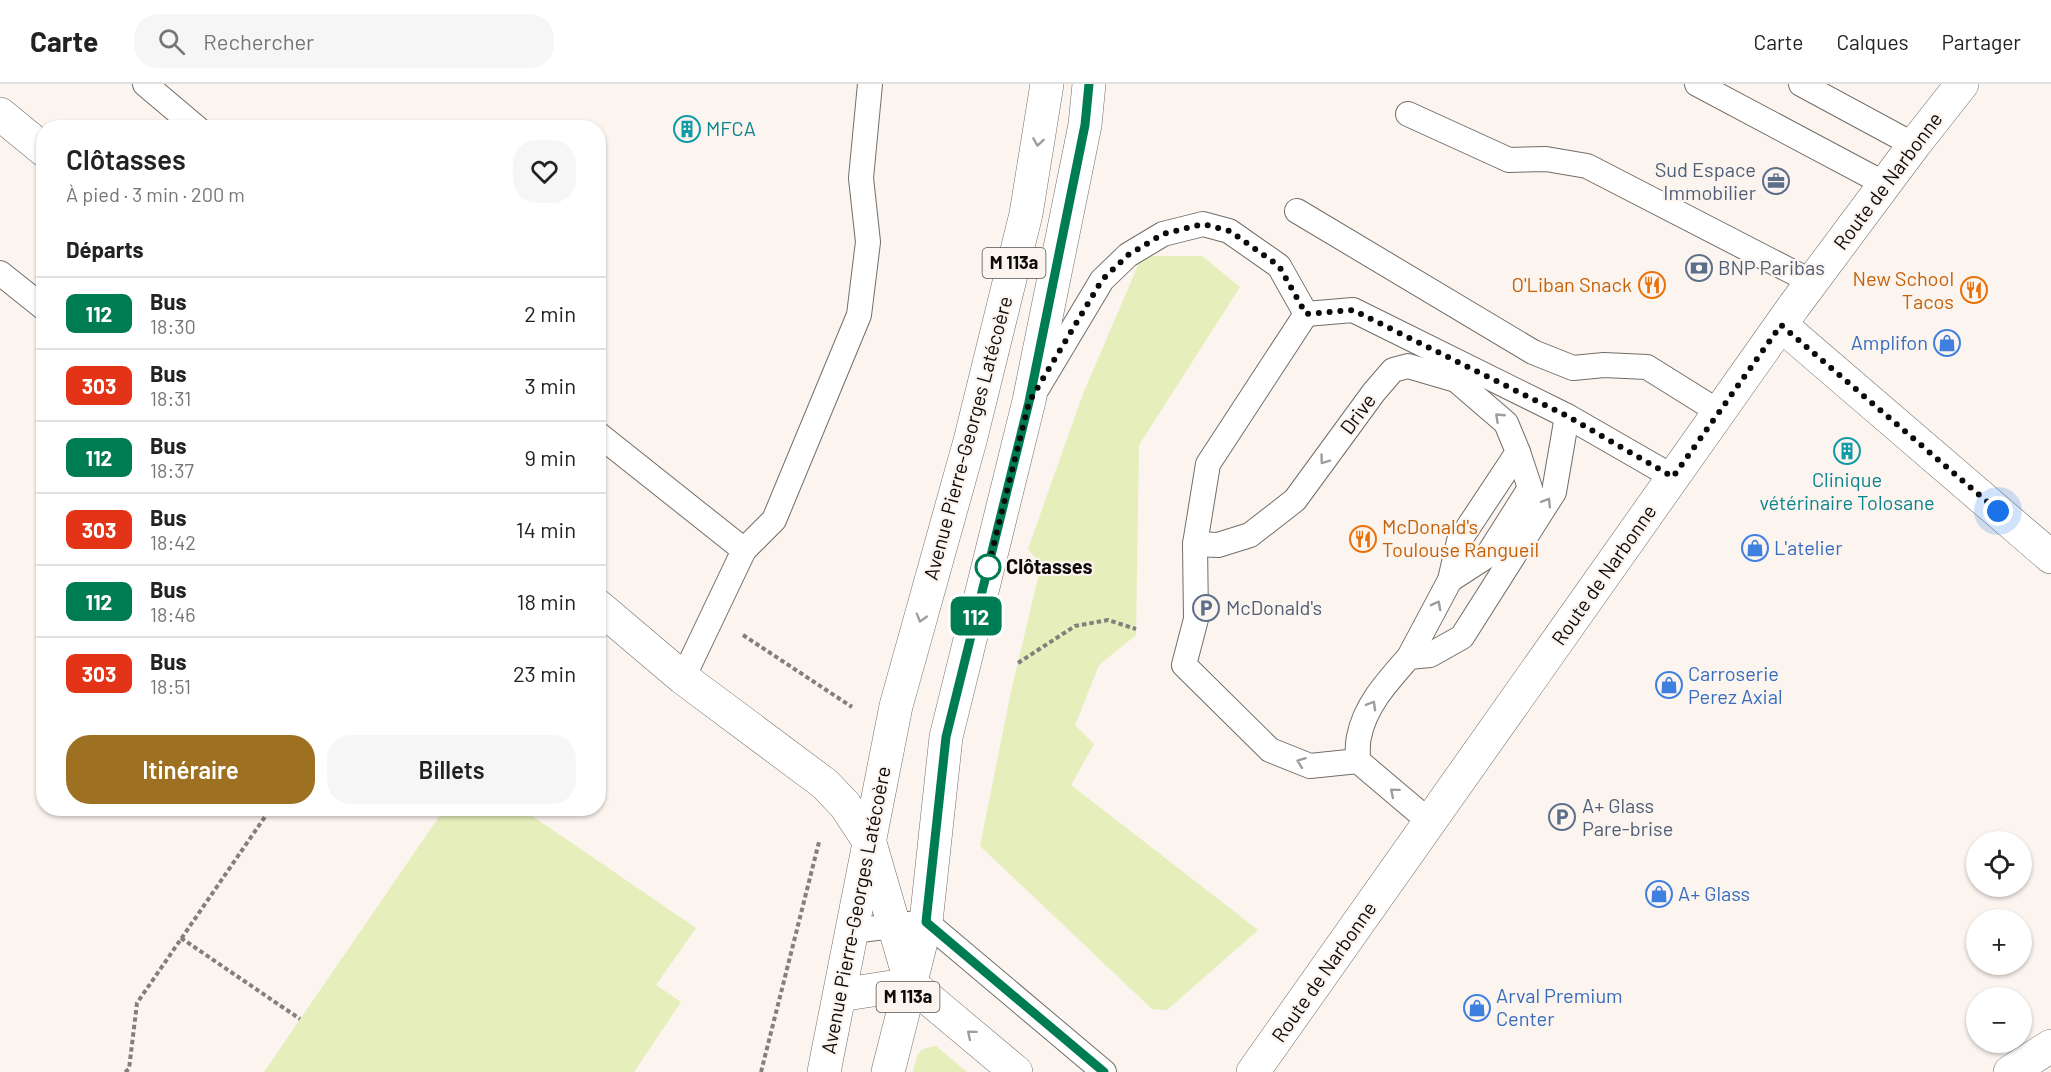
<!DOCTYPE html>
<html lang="fr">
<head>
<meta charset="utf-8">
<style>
	:root { --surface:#fff; --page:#f6f6f6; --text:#222; --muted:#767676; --line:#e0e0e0; --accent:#9e7122 }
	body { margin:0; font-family:Barlow,sans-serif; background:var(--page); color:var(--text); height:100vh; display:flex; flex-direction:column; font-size:22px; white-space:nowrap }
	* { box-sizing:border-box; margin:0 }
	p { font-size:20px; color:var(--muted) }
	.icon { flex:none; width:33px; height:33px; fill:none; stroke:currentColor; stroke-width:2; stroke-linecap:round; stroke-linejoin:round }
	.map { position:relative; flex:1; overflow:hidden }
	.panel { position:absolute; left:36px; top:36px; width:570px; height:696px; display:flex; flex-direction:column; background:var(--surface); border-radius:24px; box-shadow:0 2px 4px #0004 }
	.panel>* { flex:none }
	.badge { padding:0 12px; border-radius:9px; font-size:21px; line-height:39px }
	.fabs { position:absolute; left:1966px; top:747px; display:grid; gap:12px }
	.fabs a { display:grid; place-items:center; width:66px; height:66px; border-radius:50%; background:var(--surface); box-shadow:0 2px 4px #0004; font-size:30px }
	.you { position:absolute; width:30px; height:30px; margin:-15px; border:4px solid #fff; border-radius:50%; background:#1a73e8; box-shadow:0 0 0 9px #1a73e833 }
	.map>.badge { position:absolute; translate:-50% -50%; box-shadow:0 0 0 3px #fff }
	h2 { padding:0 30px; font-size:22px; line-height:54px }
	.round { display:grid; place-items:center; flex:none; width:63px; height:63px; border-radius:24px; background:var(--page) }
	.headline { display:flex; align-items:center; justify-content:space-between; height:102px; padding:0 30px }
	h1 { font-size:28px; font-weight:600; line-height:45px }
	.action { display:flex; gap:12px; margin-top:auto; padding:12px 30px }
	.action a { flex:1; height:69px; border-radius:24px; background:var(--accent); color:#fff; font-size:24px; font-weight:600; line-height:69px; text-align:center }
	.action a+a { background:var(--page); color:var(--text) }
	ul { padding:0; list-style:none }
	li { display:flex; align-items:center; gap:18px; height:72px; padding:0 30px; border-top:2px solid var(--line) }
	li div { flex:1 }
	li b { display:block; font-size:22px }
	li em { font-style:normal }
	li .badge { min-width:66px; font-weight:700; text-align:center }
	header { display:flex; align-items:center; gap:36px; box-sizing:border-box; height:84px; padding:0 30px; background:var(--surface); border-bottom:2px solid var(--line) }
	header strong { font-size:28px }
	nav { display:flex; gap:33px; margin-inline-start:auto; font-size:21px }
	.search { width:420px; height:54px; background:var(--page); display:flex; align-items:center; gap:15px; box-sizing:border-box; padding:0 21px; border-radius:24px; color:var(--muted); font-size:22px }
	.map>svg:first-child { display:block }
	.green { fill:#e6eebb }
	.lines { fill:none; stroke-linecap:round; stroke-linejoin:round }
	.lane-casing { stroke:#736d68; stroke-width:26 }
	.street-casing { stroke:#736d68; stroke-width:34 }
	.secondary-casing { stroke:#736d68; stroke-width:34 }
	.primary-casing { stroke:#736d68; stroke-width:34 }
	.path { stroke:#847f7c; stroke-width:4; stroke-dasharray:4.5 3; stroke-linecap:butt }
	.lane { stroke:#fff; stroke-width:24 }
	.street { stroke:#fff; stroke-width:33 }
	.secondary { stroke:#fff; stroke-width:33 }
	.primary { stroke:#fff; stroke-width:33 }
	.oneway { stroke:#9e9d9d }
	.line-casing { stroke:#fff; stroke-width:14 }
	.line { stroke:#007c52; stroke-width:9 }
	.walk { stroke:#0d0b0a; stroke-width:6; stroke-dasharray:0 10.8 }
	.stop-dot { fill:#fff; stroke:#007c52; stroke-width:3 }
	.labels { text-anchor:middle; stroke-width:4.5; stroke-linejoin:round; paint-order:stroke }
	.shield { fill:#fbf4ef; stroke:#54514f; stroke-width:1.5 }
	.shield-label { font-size:18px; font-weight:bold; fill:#0d0b0a }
	.culture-label { font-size:20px; fill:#0d838f; stroke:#fbf4ef; text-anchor:start }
	.service-label { font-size:20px; fill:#4e5e75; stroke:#fbf4ef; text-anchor:start }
	.street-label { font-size:20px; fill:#0d0b0a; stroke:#fbf4ef }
	.food-label { font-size:20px; fill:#c56008; stroke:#fbf4ef; text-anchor:end }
	.shop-label { font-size:20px; fill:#366cbe; stroke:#fbf4ef; text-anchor:start }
	.stop-label { font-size:20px; font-weight:bold; fill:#0d0b0a; stroke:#fbf4ef; text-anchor:start }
</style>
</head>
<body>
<header>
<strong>Carte</strong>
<div class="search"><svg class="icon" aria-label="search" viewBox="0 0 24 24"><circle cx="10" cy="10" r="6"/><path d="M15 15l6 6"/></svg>Rechercher</div>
<nav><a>Carte</a><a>Calques</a><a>Partager</a></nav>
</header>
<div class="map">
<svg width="2051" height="988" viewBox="0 0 2051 988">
	<rect width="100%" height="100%" fill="#fbf4ef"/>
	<g class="green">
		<polygon points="1142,172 1202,172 1240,203 1139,361 1136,551 1099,581 1075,641 1094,660 1071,701 1258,846 1167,926 1152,925 980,762 1011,608 1041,481 1028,465 1083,310"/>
		<polygon points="445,724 522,725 696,844 656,901 681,918 634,988 264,988"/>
		<path d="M 936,962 L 967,988 L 913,988 C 918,970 916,965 936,962 Z"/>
	</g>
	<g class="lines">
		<defs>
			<g id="lane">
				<polyline points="145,0 197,44"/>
				<polyline points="1697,0 1885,100"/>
				<polyline points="1801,0 1914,61"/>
				<polyline points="1408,30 1509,76 1546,75 1587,82 1812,198"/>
				<polyline points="1297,127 1533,268 1573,284 1604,281 1647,283 1719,328"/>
				<polyline points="0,189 44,224"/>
				<polyline points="1306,230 1208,380 1195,460 1196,535 1184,581 1270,666 1310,682 1358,677 1430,738"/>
				<polyline points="1038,303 1102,196 1128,171 1163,150 1203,140 1229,147 1279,182 1306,230 1353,226 1567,332 1673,393"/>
				<polyline points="598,350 744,466"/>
				<polyline points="1195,460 1218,461 1250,451 1295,416 1374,308 1393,286 1408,282 1456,296 1506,339 1518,368 1459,457 1450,496 1409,573"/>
				<polyline points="1450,496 1487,472 1530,404 1518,368"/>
				<polyline points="683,594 744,466 774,436 859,231 868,158 861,94 870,0"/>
				<path d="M 1358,677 C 1358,670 1357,661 1359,653 C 1365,621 1388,597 1409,573 L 1430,571 L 1462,553 L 1554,408 L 1567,332"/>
				<polyline points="852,847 926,838 1104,988"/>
			</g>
			<g id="street">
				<polyline points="0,30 44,66"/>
				<polyline points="1781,241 2051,473"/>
				<polyline points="598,522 683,594 825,700 845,721 870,759 911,900"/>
				<polyline points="2010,988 2051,962"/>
			</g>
			<g id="secondary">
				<polyline points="840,911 911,900 1016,988"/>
				<polyline points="1253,988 1794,222 1914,61 1962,0"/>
			</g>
			<g id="primary">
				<polyline points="824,988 896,622 970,357 1026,130 1047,0"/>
				<polyline points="888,988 926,838 946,653 1029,317 1085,41 1089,0"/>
			</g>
		</defs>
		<use href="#lane" class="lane-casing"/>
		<use href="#street" class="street-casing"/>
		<use href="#secondary" class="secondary-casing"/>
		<use href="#primary" class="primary-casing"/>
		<g class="path">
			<polyline points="743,551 852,623"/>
			<polyline points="1018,579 1075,542 1108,536 1136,545"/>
			<polyline points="437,724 442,728"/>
			<polyline points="181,854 300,935"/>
			<polyline points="125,988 129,985 137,919 271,724"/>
			<polyline points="761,988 819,758"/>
		</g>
		<use href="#lane" class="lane"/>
		<use href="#street" class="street"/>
		<use href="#secondary" class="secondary"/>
		<use href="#primary" class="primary"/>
	</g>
	<defs><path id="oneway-chevron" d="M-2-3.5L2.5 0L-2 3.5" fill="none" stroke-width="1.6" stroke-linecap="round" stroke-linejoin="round" transform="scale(1.5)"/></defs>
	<g class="oneway">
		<use href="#oneway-chevron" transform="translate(1038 58) rotate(99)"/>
		<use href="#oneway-chevron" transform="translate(1499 333) rotate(-137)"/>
		<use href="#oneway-chevron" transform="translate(1324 376) rotate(126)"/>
		<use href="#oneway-chevron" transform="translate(1547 418) rotate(-58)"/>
		<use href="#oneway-chevron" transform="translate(1437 521) rotate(-62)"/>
		<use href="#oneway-chevron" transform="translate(921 534) rotate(106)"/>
		<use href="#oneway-chevron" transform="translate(1372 621) rotate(-60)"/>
		<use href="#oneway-chevron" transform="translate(1301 678) rotate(-159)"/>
		<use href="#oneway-chevron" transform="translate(1394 708) rotate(-140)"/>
		<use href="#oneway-chevron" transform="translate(971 950) rotate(-140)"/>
	</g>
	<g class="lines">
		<defs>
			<polyline id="line" points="1089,0 1085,41 1029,318 946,653 926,838 1104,988"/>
		</defs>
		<use href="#line" class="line-casing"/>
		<use href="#line" class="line"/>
		<polyline class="walk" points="988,483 986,492 1029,318 1102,196 1128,171 1163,150 1203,140 1230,147 1279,182 1306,230 1353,226 1567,332 1673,393 1781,241 1998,427"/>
	</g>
	<defs>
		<symbol id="building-ring" viewBox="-11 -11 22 22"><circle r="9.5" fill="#fbf4ef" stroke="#0f9aa8" stroke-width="1.5"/><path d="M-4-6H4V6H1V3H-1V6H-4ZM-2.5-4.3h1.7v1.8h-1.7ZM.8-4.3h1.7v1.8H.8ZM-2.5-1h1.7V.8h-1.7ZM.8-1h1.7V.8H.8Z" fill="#0f9aa8"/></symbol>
		<symbol id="office-ring" viewBox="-11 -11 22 22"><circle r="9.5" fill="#fbf4ef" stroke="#5c6f8a" stroke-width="1.5"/><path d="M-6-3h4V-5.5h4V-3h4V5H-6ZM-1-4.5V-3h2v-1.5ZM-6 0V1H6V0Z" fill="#5c6f8a"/></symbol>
		<symbol id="bank-ring" viewBox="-11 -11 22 22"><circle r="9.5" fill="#fbf4ef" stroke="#5c6f8a" stroke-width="1.5"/><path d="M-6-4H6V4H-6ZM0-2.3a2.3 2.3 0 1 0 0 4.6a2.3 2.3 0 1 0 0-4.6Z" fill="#5c6f8a"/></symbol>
		<symbol id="restaurant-ring" viewBox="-11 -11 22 22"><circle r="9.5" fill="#fbf4ef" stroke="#e8710a" stroke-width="1.5"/><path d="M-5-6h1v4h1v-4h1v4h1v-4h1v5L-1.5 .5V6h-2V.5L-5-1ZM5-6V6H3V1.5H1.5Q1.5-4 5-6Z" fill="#e8710a"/></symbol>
		<symbol id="shop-ring" viewBox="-11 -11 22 22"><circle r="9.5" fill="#fbf4ef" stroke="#3f7fe0" stroke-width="1.5"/><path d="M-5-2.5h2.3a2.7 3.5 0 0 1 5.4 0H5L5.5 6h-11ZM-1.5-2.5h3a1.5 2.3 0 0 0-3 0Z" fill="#3f7fe0"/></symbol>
		<symbol id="parking-ring" viewBox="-11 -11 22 22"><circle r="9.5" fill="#fbf4ef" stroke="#5c6f8a" stroke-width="1.5"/><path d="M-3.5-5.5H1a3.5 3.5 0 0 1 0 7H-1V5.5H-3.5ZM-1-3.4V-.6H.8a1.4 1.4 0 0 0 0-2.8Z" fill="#5c6f8a"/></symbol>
	</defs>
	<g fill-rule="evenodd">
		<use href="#building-ring" x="672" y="30" width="30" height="30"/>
		<use href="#office-ring" x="1761" y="82" width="30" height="30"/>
		<use href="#bank-ring" x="1684" y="169" width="30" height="30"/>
		<use href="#restaurant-ring" x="1637" y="186" width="30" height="30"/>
		<use href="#restaurant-ring" x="1959" y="191" width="30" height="30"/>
		<use href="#shop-ring" x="1932" y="244" width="30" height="30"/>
		<use href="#building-ring" x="1832" y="352" width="30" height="30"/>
		<use href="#restaurant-ring" x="1348" y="440" width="30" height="30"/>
		<use href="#shop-ring" x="1740" y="449" width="30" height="30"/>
		<use href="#parking-ring" x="1191" y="509" width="30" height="30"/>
		<use href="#shop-ring" x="1654" y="586" width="30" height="30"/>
		<use href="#parking-ring" x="1547" y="718" width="30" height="30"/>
		<use href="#shop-ring" x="1644" y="795" width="30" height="30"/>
		<use href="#shop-ring" x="1462" y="909" width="30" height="30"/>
	</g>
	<circle class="stop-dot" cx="988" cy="483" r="12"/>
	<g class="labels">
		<g class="shield">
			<rect x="982.5" y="164" width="63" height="30" rx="4.5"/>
			<rect x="876.5" y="898" width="63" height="30" rx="4.5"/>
		</g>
		<g class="shield-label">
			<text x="1014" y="185">M 113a</text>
			<text x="908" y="919">M 113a</text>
		</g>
		<g class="culture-label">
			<text x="706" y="52">MFCA</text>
			<text x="1847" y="403" text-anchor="middle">Clinique<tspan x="1847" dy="23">vétérinaire Tolosane</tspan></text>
		</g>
		<g class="service-label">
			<text x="1756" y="93" text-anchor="end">Sud Espace<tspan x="1756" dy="23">Immobilier</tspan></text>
			<text x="1718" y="191">BNP Paribas</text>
			<text x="1226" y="531">McDonald's</text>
			<text x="1582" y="729">A+ Glass<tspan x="1582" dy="23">Pare-brise</tspan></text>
		</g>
		<g class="street-label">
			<text transform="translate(1888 97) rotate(-53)" y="7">Route de Narbonne</text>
			<text transform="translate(1358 330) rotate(-53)" y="7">Drive</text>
			<text transform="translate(968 354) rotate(-75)" y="7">Avenue Pierre-Georges Latécoère</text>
			<text transform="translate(1604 491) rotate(-55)" y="7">Route de Narbonne</text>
			<text transform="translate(856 826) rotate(-79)" y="7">Avenue Pierre-Georges Latécoère</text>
			<text transform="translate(1324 888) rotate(-55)" y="7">Route de Narbonne</text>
		</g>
		<g class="food-label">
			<text x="1954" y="202">New School<tspan x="1954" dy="23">Tacos</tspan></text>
			<text x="1632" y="208">O'Liban Snack</text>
			<text x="1382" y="450" text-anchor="start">McDonald's<tspan x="1382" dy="23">Toulouse Rangueil</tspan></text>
		</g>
		<g class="shop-label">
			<text x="1928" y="266" text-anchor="end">Amplifon</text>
			<text x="1774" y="471">L'atelier</text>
			<text x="1688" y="597">Carroserie<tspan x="1688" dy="23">Perez Axial</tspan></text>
			<text x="1678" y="817">A+ Glass</text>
			<text x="1496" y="919">Arval Premium<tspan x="1496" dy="23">Center</tspan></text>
		</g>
		<g class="stop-label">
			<text x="1006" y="490">Clôtasses</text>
		</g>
	</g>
</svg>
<div class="fabs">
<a><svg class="icon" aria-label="locate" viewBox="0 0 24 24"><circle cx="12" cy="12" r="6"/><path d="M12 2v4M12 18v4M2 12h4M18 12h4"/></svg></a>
<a>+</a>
<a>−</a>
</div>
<div class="you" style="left:1998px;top:427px"></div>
<b class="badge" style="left:976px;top:532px;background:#007c52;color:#fff">112</b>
<section class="panel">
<div class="headline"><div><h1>Clôtasses</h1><p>À pied · 3 min · 200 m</p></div><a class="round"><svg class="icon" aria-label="heart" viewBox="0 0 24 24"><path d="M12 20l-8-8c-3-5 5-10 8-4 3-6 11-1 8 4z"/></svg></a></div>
<h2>Départs</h2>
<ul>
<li><span class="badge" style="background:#007c52;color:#fff">112</span><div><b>Bus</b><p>18:30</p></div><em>2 min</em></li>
<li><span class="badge" style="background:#e43417;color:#fff">303</span><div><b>Bus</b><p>18:31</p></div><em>3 min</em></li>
<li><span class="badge" style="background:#007c52;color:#fff">112</span><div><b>Bus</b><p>18:37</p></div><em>9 min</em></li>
<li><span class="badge" style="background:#e43417;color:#fff">303</span><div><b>Bus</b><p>18:42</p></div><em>14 min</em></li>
<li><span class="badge" style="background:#007c52;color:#fff">112</span><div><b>Bus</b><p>18:46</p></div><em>18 min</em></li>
<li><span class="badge" style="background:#e43417;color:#fff">303</span><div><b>Bus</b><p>18:51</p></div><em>23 min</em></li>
</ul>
<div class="action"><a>Itinéraire</a><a>Billets</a></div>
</section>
</div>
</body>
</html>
